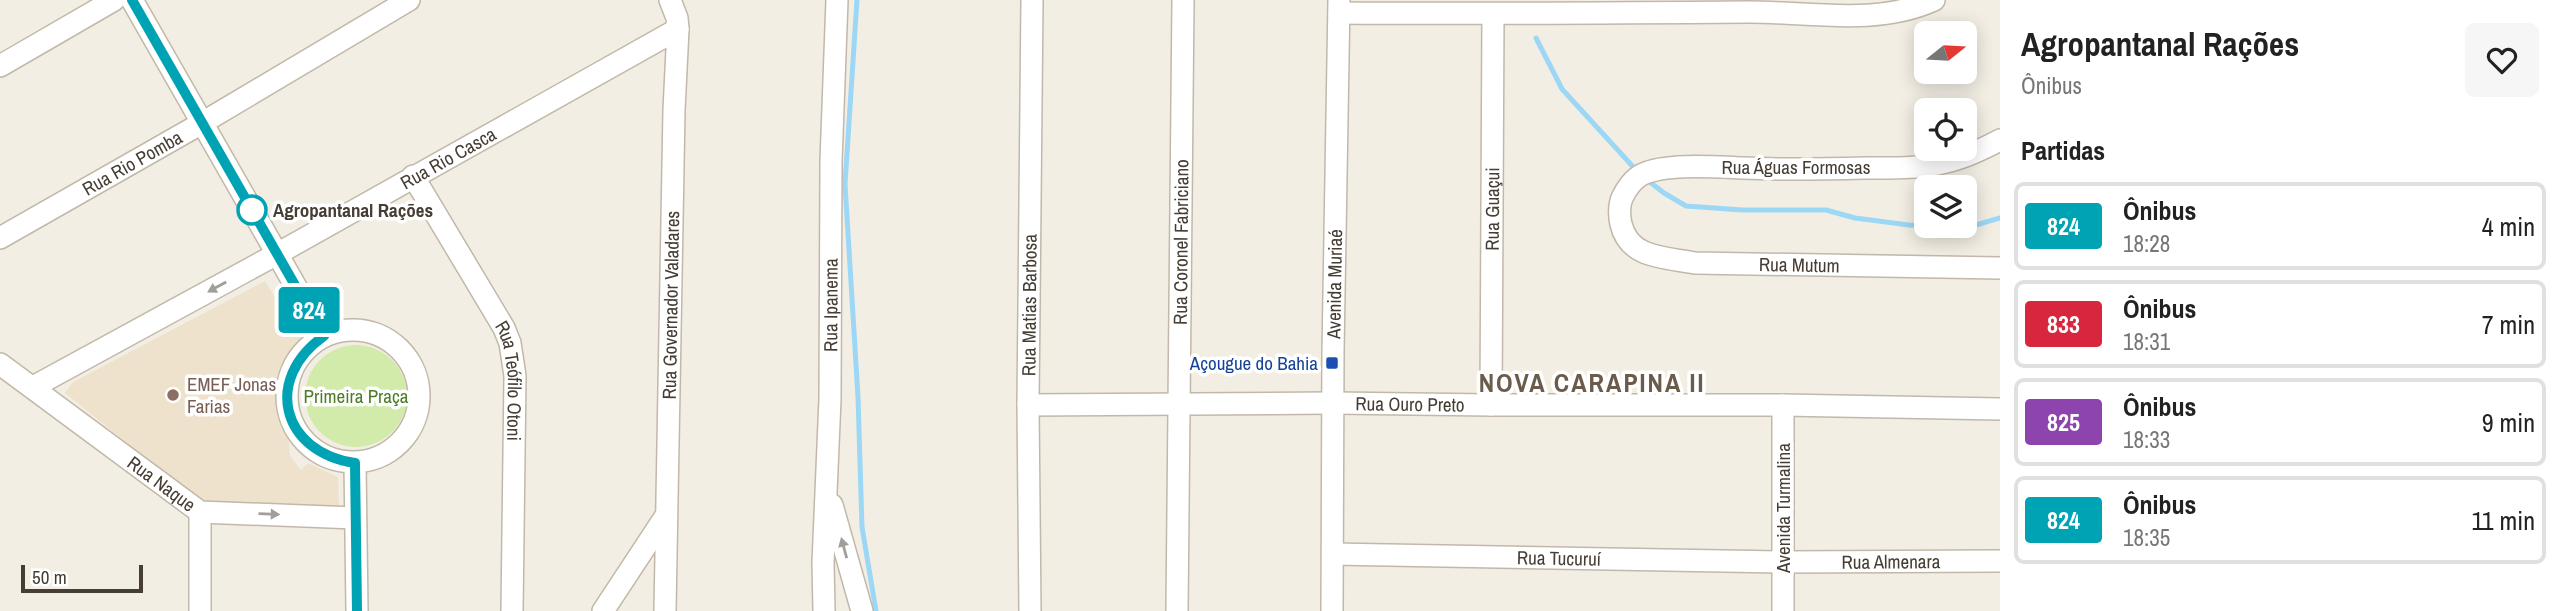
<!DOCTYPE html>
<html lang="pt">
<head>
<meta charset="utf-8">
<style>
	:root { --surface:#fff; --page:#f6f6f6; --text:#222; --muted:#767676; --line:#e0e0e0 }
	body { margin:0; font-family:"Archivo Narrow",sans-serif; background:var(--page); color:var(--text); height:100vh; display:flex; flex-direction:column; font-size:26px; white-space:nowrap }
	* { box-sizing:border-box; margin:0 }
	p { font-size:23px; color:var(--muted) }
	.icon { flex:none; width:38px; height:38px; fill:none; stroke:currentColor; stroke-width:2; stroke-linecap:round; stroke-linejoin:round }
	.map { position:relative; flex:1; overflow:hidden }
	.side { display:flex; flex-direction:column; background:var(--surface); width:560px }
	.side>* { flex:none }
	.badge { padding:0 14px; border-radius:5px; font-size:24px; line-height:46px }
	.needle { width:46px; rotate:72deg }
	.controls { position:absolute; left:1914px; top:21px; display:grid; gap:14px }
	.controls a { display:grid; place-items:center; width:63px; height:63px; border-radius:10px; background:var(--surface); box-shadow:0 4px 18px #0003; font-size:35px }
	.scale { position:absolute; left:21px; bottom:18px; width:122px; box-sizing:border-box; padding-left:7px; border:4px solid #463d34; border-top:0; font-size:19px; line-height:24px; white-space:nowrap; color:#463d34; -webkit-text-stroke:5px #fff; paint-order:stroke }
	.map>.badge { position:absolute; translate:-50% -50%; box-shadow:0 0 0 4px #fff }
	h2 { padding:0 21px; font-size:26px; line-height:63px }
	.round { display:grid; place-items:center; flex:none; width:74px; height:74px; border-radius:10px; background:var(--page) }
	.head { display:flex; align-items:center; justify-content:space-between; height:119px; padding:0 21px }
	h1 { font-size:33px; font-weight:700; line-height:52px }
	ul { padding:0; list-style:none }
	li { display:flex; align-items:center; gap:21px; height:88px; margin:0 14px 10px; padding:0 7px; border:4px solid var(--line); border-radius:10px }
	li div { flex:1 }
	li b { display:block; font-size:26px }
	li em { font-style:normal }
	li .badge { min-width:77px; font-weight:700; text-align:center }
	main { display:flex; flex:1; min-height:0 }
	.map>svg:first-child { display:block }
	.education { fill:#eee2cd }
	.green { fill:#d3ebaa }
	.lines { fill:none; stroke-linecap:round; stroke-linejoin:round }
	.stream { stroke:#9cd8f5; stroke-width:5 }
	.minor-casing { stroke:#c2b8a9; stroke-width:24 }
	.minor { stroke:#fff; stroke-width:21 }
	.oneway { fill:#a29e9a }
	.line-casing { stroke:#fff; stroke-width:16 }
	.line { stroke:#00a3b4; stroke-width:10 }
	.stop-dot { fill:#fff; stroke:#00a3b4; stroke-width:3.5 }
	.transit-dot { fill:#1a4fb4; stroke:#fff; stroke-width:2.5 }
	.education-dot { fill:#8d6e63; stroke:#fff; stroke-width:2.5 }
	.labels { text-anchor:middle; stroke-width:7; stroke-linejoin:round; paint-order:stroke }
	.street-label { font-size:19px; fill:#463d34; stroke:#fff }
	.stop-label { font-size:19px; font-weight:bold; fill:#463d34; stroke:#fff; text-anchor:start }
	.transit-label { font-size:19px; fill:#164399; stroke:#fff; text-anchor:end }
	.education-label { font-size:19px; fill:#785e54; stroke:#fff; text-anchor:start }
	.park-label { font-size:19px; fill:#4c7c23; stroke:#fff }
	.district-label { font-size:26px; font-weight:bold; letter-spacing:2px; fill:#6a5b4a; stroke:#fff }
</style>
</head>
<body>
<main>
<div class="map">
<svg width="2000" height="611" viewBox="0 0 2000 611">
	<rect width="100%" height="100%" fill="#f3eee4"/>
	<polygon class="education" points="265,281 302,340 282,372 278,396 288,432 290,456 301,470 308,463 338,477 339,507 199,501 65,393 73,382"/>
	<circle class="green" cx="356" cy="396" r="51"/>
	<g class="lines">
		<g class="stream">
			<polyline points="857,0 845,184 858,397 862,527 876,611"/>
			<polyline points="1536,38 1562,89 1636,170"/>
			<polyline points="1646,179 1664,193 1686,206 1742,210 1826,210 1855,218 1909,225 1966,228 2000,218"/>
		</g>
		<defs>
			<g id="minor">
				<polyline points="132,0 324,336"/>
				<path d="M 1339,13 C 1476,14 1613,13 1750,12 C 1810,12 1877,26 1934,0"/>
				<polyline points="0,66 114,0"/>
				<path id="s1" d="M 2000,140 C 1983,149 1965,158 1946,162 C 1920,169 1892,168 1866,168 C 1825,169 1784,170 1743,168 C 1717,167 1666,163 1643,174 C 1634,178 1626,189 1622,198 C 1619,205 1619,216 1621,224 C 1629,259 1665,257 1695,263 L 2000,268"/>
				<path id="s2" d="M 413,176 L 504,328 L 510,343 L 515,376 L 512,611"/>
				<path id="s3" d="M 0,238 L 202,123 L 409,0"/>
				<circle cx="353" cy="396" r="66"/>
				<path id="s4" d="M 0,364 L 200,512 L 355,518"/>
				<path id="s5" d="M 33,387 L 277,254 L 678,29"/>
				<path id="s6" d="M 1028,405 L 1334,403 L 1491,405 L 1783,405 L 2000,409"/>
				<path id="s7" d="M 1491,405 L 1493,14"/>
				<polyline points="355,463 357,611"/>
				<polyline points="832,505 862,611"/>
				<path id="s8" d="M 1333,554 L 1783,562 L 2000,561"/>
				<polyline points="200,611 200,512"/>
				<polyline points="603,611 665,517"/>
				<path id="s9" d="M 665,611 L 674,110 L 678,29 L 677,18 L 670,0"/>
				<path id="s10" d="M 824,611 L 823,563 L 830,399 L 831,161 L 837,0"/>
				<path id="s11" d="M 1030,611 L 1028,405 L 1032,0"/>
				<path id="s12" d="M 1177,611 L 1183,0"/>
				<path id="s13" d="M 1332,611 L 1333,352 L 1339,0"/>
				<polyline points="1783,611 1783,405"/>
			</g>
		</defs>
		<use href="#minor" class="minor-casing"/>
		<use href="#minor" class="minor"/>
	</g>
	<defs><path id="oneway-solid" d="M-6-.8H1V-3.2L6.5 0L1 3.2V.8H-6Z" transform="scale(1.75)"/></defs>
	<g class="oneway">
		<use href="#oneway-solid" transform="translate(217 287) rotate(151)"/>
		<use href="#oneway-solid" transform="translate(269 514) rotate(2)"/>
		<use href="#oneway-solid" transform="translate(844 548) rotate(-105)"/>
	</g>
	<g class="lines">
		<defs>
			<path id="line" d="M 132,0 L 324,336 C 263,379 281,452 355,463 L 357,611"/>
		</defs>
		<use href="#line" class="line-casing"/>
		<use href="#line" class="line"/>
	</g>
	<circle class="stop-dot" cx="252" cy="210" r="14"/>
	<rect class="transit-dot" x="1325" y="356" width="14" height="14" rx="3.5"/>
	<circle class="education-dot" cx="173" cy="395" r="7"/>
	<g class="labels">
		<g class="street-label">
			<text dy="7" stroke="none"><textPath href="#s5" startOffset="474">Rua Rio Casca</textPath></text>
			<text dy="7" stroke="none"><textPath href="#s3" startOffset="152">Rua Rio Pomba</textPath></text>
			<text x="1796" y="174">Rua Águas Formosas</text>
			<text dy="7" stroke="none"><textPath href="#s7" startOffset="196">Rua Guaçui</textPath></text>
			<text dy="7" stroke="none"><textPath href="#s12" startOffset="369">Rua Coronel Fabriciano</textPath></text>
			<text dy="7" stroke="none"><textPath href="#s1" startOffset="616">Rua Mutum</textPath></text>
			<text dy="7" stroke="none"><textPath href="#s13" startOffset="327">Avenida Muriaé</textPath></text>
			<text dy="7" stroke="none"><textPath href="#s9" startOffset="306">Rua Governador Valadares</textPath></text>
			<text dy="7" stroke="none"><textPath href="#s11" startOffset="306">Rua Matias Barbosa</textPath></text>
			<text dy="7" stroke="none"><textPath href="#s10" startOffset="306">Rua Ipanema</textPath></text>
			<text dy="7" stroke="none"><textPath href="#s2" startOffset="231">Rua Teófilo Otoni</textPath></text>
			<text dy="7" stroke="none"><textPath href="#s6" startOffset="382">Rua Ouro Preto</textPath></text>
			<text dy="7" stroke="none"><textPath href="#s4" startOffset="201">Rua Naque</textPath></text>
			<text transform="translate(1783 508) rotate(-90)" y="7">Avenida Turmalina</text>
			<text dy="7" stroke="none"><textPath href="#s8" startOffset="226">Rua Tucuruí</textPath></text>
			<text dy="7" stroke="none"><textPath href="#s8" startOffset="558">Rua Almenara</textPath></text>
		</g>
		<g class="stop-label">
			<text x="273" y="217">Agropantanal Rações</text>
		</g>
		<g class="transit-label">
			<text x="1318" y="370">Açougue do Bahia</text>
		</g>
		<g class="education-label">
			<text x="187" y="391">EMEF Jonas<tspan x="187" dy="22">Farias</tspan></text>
		</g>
		<g class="park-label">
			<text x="356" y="403">Primeira Praça</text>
		</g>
		<g class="district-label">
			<text x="1592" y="392">NOVA CARAPINA II</text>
		</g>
	</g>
</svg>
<div class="controls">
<a><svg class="needle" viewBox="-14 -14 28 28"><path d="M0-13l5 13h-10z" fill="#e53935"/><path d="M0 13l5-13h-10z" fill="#767676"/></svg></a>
<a><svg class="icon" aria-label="locate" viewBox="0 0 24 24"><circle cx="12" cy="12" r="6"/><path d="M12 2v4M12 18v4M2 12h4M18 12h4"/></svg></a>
<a><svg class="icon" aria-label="layers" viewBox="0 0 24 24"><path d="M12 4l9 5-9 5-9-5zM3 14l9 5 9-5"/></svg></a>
</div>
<div class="scale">50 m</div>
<b class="badge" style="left:309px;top:310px;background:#00a3b4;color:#fff">824</b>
</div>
<section class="side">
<div class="head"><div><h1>Agropantanal Rações</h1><p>Ônibus</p></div><a class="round"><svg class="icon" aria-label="heart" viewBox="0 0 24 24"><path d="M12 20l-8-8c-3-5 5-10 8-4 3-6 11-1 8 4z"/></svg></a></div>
<h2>Partidas</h2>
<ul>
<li><span class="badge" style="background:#00a3b4;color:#fff">824</span><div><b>Ônibus</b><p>18:28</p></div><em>4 min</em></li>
<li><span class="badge" style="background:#d7263d;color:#fff">833</span><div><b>Ônibus</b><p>18:31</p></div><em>7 min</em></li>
<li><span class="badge" style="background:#8e44ad;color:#fff">825</span><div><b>Ônibus</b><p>18:33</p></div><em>9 min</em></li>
<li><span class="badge" style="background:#00a3b4;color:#fff">824</span><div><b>Ônibus</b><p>18:35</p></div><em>11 min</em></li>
</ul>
</section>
</main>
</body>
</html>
